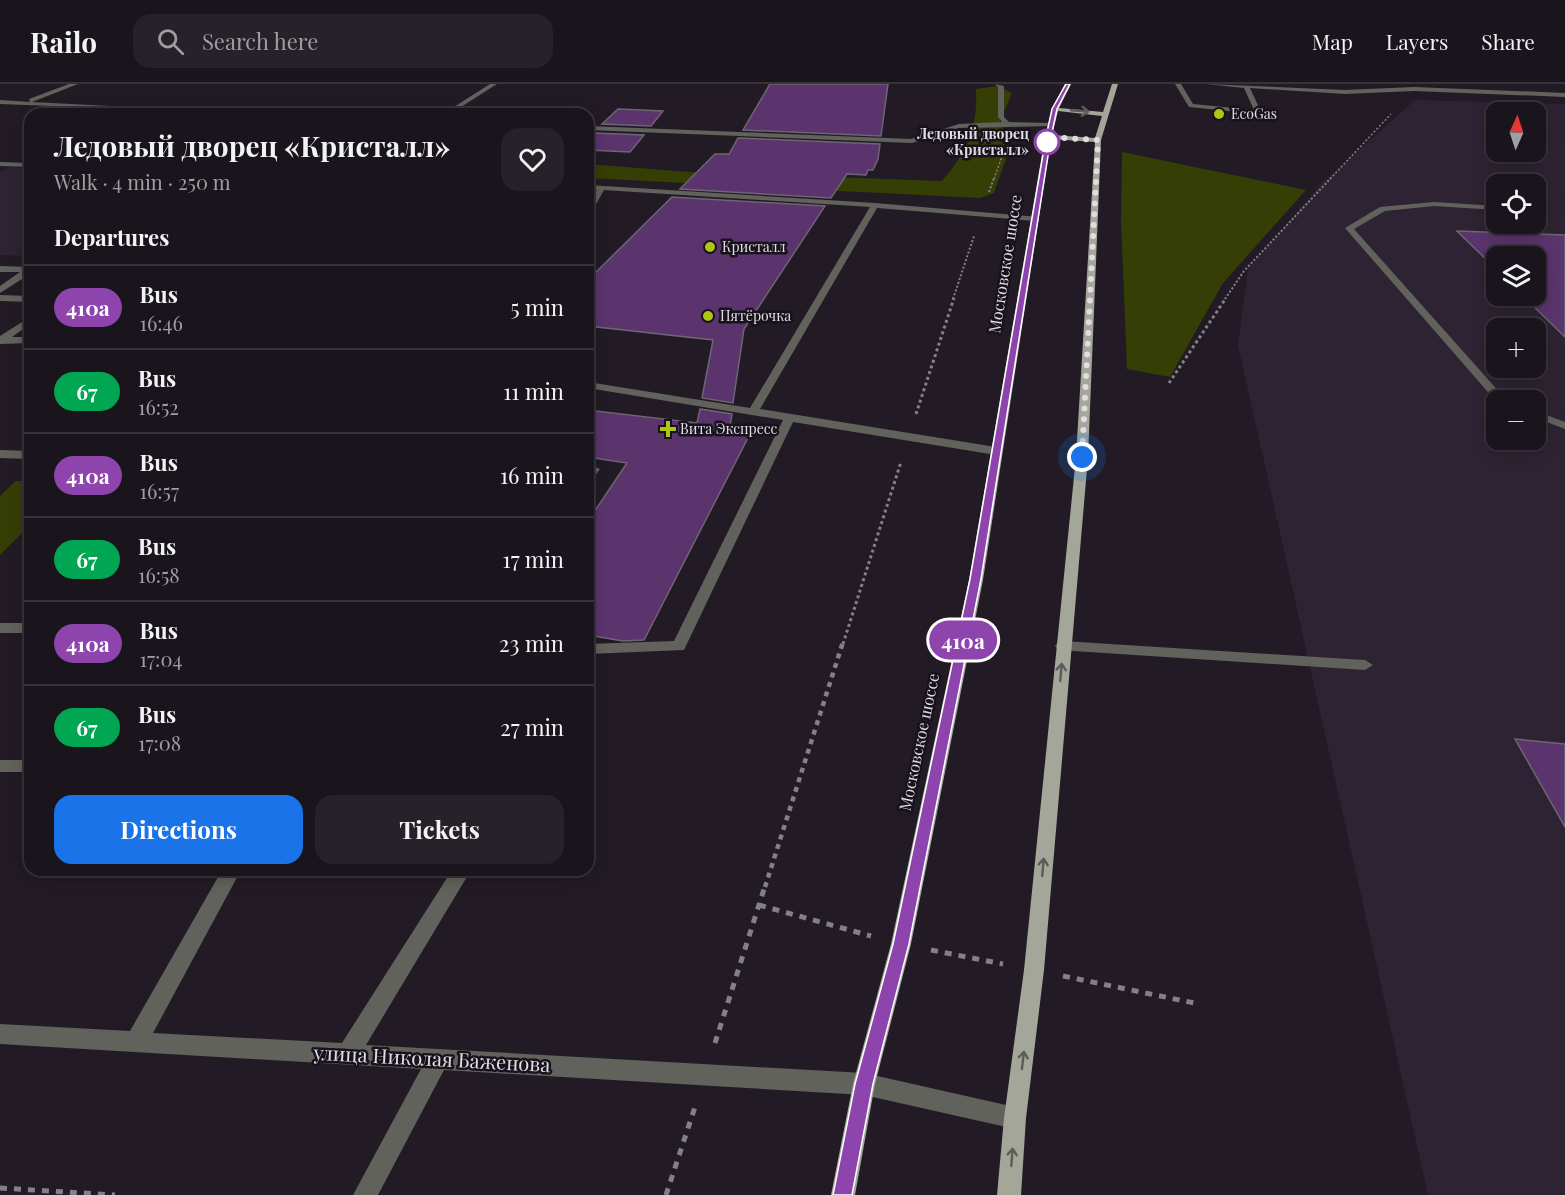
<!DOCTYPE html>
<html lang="en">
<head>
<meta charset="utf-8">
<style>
	:root { --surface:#1a141c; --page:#272129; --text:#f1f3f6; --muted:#9f9ea3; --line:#38333b; --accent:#1a73e8 }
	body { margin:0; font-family:"Playfair Display",serif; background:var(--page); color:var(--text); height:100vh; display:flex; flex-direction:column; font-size:22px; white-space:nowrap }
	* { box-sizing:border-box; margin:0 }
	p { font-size:20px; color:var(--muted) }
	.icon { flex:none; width:33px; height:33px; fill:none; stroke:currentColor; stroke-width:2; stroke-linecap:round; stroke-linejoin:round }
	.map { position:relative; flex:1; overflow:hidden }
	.sheet { position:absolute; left:24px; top:24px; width:570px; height:768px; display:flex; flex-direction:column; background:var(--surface); border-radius:18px; box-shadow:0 3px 15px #0003,0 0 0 2px var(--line) }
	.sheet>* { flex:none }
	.badge { padding:0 12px; border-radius:20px; font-size:21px; line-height:39px }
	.needle { width:39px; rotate:3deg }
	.buttons { position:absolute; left:1486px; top:18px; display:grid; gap:12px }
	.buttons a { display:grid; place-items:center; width:60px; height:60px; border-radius:12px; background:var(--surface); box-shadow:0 3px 15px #0003,0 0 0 2px var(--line); font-size:30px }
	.you { position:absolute; width:30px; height:30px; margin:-15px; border:4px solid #fff; border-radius:50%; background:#1a73e8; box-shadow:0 0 0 9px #1a73e833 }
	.map>.badge { position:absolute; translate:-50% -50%; box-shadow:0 0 0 3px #fff }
	h2 { padding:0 30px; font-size:22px; line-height:54px }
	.round { display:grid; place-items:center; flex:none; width:63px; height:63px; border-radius:18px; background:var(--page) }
	.overview { display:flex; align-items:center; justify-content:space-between; height:102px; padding:0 30px }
	h1 { font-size:28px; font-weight:700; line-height:45px }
	.button { display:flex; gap:12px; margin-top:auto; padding:12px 30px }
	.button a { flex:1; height:69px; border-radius:18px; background:var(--accent); color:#fff; font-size:24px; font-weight:700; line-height:69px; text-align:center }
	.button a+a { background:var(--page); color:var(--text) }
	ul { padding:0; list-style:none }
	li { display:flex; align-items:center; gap:18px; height:84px; padding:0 30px; border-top:2px solid var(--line) }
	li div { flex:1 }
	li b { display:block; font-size:22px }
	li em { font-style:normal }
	li .badge { min-width:66px; font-weight:700; text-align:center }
	header { display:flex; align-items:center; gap:36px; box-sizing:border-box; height:84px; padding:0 30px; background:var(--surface); border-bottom:2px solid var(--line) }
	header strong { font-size:28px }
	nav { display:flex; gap:33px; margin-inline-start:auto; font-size:21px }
	.search { width:420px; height:54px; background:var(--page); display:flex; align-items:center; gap:15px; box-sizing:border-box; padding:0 21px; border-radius:18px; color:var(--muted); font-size:22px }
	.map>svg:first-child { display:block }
	.built { fill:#2d2332; fill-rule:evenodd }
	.green { fill:#353e05 }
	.building { fill:#5b346e; stroke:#6e6572; stroke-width:1.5 }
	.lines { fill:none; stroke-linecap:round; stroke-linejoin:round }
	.path-far4 { stroke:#857f88; stroke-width:1.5; stroke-dasharray:2 2; stroke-linecap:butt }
	.path-far3 { stroke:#857f88; stroke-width:2; stroke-dasharray:2 2; stroke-linecap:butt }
	.path-far2 { stroke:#857f88; stroke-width:3; stroke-dasharray:3 3; stroke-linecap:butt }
	.path-far1 { stroke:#857f88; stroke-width:4.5; stroke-dasharray:5 5; stroke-linecap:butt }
	.path { stroke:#857f88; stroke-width:5; stroke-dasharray:7 7; stroke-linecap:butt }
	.minor { fill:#60625b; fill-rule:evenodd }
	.major { fill:#a3a699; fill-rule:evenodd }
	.oneway { stroke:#5e5c5a }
	.line { fill:#8e44ad; stroke:#fff; stroke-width:1.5 }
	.walk { stroke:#e1dce3; stroke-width:6; stroke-dasharray:0 10.8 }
	.poi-dot { fill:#acc612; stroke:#18121c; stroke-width:2 }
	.stop-dot { fill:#fff; stroke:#8e44ad; stroke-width:3 }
	.labels { text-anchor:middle; stroke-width:5; stroke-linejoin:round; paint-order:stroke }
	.far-poi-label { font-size:14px; fill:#e1dce3; stroke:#18121c; text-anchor:start }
	.far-stop-label { font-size:14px; font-weight:bold; fill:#e1dce3; stroke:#18121c; text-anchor:end }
	.street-label { font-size:16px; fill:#e1dce3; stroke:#18121c }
	.near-street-label { font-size:20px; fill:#e1dce3; stroke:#18121c }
</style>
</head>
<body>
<header>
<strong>Railo</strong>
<div class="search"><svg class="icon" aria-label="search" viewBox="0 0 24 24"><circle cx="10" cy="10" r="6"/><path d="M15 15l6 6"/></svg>Search here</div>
<nav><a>Map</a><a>Layers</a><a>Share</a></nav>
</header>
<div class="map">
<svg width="1565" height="1111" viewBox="0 0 1565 1111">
	<rect width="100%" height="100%" fill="#221b25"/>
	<g class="built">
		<path d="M 1415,16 L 1565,20 L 1565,1111 L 1428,1111 L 1238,261 L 1248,185 L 1322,99 ZM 1497,28 L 1536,28 L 1536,68 L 1497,68 ZM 1497,100 L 1536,100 L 1536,140 L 1497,140 ZM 1497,172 L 1536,172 L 1536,212 L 1497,212 ZM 1497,244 L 1536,244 L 1536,284 L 1497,284 ZM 1497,316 L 1536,316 L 1536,356 L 1497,356 Z"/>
		<polygon points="9,83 30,84 30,172 0,171 0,88"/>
	</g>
	<g class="green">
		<path d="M 998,2 L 1012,9 L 1000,37 L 1010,63 L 994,109 L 980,114 L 588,94 L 588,80 L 689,88 L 942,97 C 967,68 978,44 976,5 Z"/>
		<polygon points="1122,68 1306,106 1223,199 1170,293 1127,285 1121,138"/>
		<polygon points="16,397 30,397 30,441 0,471 0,412"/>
	</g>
	<g class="building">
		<polygon points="770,0 888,0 881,52 743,46"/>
		<polygon points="618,25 663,27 651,42 602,40"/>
		<polygon points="594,49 644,51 630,68 588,66 588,55"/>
		<polygon points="738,54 880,60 878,75 873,86 868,86 866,91 847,90 831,114 680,105 715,70 729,70"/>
		<polygon points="672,113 825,122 744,245 733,319 702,314 713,256 588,242 588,196"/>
		<polygon points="1457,147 1565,151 1565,253 1523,212 1536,212 1536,172 1497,172 1497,186"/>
		<polygon points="700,325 732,330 730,343 752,346 644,556 623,557 588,551 588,437 627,379 588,373 588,326 697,339"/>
		<polygon points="1515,655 1565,660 1565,743"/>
	</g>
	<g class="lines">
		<g class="path-far4">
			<polyline points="994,95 1005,64"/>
			<polyline points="1330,95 1391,30"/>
		</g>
		<g class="path-far3">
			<polyline points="989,108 994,94"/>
			<polyline points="953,215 974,152"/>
			<polyline points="1225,215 1244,187 1331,94"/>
		</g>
		<g class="path-far2">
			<polyline points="1169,299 1226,214"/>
			<polyline points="916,330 954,214"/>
			<polyline points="843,560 901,378"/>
		</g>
		<polyline class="path-far1" points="765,803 843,558"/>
		<g class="path">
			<polyline points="759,821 871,852"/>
			<polyline points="931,866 1003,880"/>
			<polyline points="1063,892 1199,920"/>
			<polyline points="715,959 765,802"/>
			<polyline points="0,1104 115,1111"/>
			<polyline points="666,1111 696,1020"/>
		</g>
		<g class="minor">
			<polygon points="69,0 78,0 32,18 264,30 0,20 0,16 30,18 29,15"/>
			<polygon points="490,0 497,0 450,30 443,30"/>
			<polygon points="995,0 1004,2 1004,33 1009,38 1051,39 1053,42 959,44 912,59 588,46 588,42 911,55 959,40 1002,38 998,33 998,3"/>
			<polygon points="1175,0 1181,0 1193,20 1254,26 1244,4 1206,0 1345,6 1414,3 1565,9 1565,13 1414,7 1345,10 1250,4 1261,28 1258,30 1189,23"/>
			<polygon points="0,78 30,79 30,83 0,82"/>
			<polygon points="588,101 875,119 1038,133 1039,135 1035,137 877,124 760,325 996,363 1002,367 996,371 793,338 684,566 588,570 588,560 674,557 783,336 588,304 588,298 750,324 870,123 604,106 591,129 588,129 588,121 597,106 588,105"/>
			<polygon points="1434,118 1497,122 1497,126 1434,122 1385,127 1354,145 1502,311 1511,316 1494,315 1345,144 1380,123"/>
			<polygon points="0,182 30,183 30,190 0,209 0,202 20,188 0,188"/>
			<polygon points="0,211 30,212 30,218 0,217"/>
			<polygon points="30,233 30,240 12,253 30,253 30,259 0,260 0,252"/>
			<polygon points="1536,327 1565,338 1565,345 1536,334"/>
			<polygon points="0,366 30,367 30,375 0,374"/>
			<polygon points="588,380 600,385 592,396 588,397"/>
			<rect x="0" y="539" width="30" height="10"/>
			<polygon points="1063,557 1365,576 1373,581 1365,586 1058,566 1055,562 1058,558"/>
			<rect x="0" y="676" width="30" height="12"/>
			<polygon points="222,786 241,786 153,949 342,959 452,786 471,786 366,961 864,989 1015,1023 1023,1026 1026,1034 1023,1042 1015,1045 864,1011 444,986 378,1111 353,1111 421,985 0,960 0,940 130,947"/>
		</g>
		<path class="major" d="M 1065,0 L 1071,0 L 1059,24 L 1103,28 L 1112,0 L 1118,0 L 1101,56 L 1088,373 L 1044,886 L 1026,1034 L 1021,1111 L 997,1111 L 1004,1034 L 1024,886 L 1076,373 L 1095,58 L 1051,55 L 983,496 L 911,860 L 875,1000 L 855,1111 L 831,1111 L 853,1000 L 891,860 L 969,496 L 1045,53 L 1052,25 ZM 1058,27 L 1102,32 L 1095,54 L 1052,51 Z"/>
	</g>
	<defs><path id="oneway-shaft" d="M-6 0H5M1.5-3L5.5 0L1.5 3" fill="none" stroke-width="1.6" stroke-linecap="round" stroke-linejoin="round" transform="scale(1.5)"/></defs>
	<g class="oneway">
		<use href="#oneway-shaft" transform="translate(1080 27) rotate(5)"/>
		<use href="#oneway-shaft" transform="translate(1061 588) rotate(-85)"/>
		<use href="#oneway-shaft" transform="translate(1043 783) rotate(-85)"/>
		<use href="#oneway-shaft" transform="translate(1023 976) rotate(-83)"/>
		<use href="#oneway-shaft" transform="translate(1012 1073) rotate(-85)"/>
	</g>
	<polygon class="line" points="1066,0 1070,0 1057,25 1051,53 981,495 909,860 873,1000 852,1111 833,1111 855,1000 893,860 970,495 1046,53 1052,25"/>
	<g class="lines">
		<polyline class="walk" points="1047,58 1048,53 1098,56 1082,373"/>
	</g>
	<g class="poi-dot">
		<circle cx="1219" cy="30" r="6"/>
		<circle cx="710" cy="163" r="6"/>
		<circle cx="708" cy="232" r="6"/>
		<path d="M665 336h6v6h6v6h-6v6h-6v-6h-6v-6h6z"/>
	</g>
	<circle class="stop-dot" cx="1047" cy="58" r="12"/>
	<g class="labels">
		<g class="far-poi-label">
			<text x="1231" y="35">EcoGas</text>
			<text x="722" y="168">Кристалл</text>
			<text x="720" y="237">Пятёрочка</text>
			<text x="680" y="350">Вита Экспресс</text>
		</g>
		<g class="far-stop-label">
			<text x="1029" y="55">Ледовый дворец<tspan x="1029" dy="16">«Кристалл»</tspan></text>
		</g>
		<g class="street-label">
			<text transform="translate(1005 180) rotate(-81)" y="6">Московское шоссе</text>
			<text transform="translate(919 658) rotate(-78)" y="6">Московское шоссе</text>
		</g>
		<g class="near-street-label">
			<text transform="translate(432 975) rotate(3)" y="7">улица Николая Баженова</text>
		</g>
	</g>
</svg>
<div class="buttons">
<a><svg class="needle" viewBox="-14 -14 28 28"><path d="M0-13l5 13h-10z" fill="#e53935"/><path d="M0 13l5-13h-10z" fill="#9f9ea3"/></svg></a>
<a><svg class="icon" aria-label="locate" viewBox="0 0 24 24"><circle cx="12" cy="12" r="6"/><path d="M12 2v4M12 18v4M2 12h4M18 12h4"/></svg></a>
<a><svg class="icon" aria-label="layers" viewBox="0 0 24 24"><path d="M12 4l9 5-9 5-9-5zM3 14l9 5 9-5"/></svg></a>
<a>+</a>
<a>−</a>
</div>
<div class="you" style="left:1082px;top:373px"></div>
<b class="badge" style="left:963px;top:556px;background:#8e44ad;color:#fff">410а</b>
<section class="sheet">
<div class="overview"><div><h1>Ледовый дворец «Кристалл»</h1><p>Walk · 4 min · 250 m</p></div><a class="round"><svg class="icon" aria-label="heart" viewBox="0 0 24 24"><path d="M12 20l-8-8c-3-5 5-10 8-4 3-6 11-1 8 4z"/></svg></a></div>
<h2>Departures</h2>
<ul>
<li><span class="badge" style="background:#8e44ad;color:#fff">410а</span><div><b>Bus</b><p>16:46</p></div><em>5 min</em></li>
<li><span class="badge" style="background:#00a651;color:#fff">67</span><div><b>Bus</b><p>16:52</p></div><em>11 min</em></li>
<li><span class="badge" style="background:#8e44ad;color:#fff">410а</span><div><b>Bus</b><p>16:57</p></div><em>16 min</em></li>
<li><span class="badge" style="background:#00a651;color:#fff">67</span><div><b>Bus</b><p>16:58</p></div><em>17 min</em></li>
<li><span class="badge" style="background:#8e44ad;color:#fff">410а</span><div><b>Bus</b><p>17:04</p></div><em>23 min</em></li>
<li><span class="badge" style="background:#00a651;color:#fff">67</span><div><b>Bus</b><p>17:08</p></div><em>27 min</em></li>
</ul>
<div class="button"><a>Directions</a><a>Tickets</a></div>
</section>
</div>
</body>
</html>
